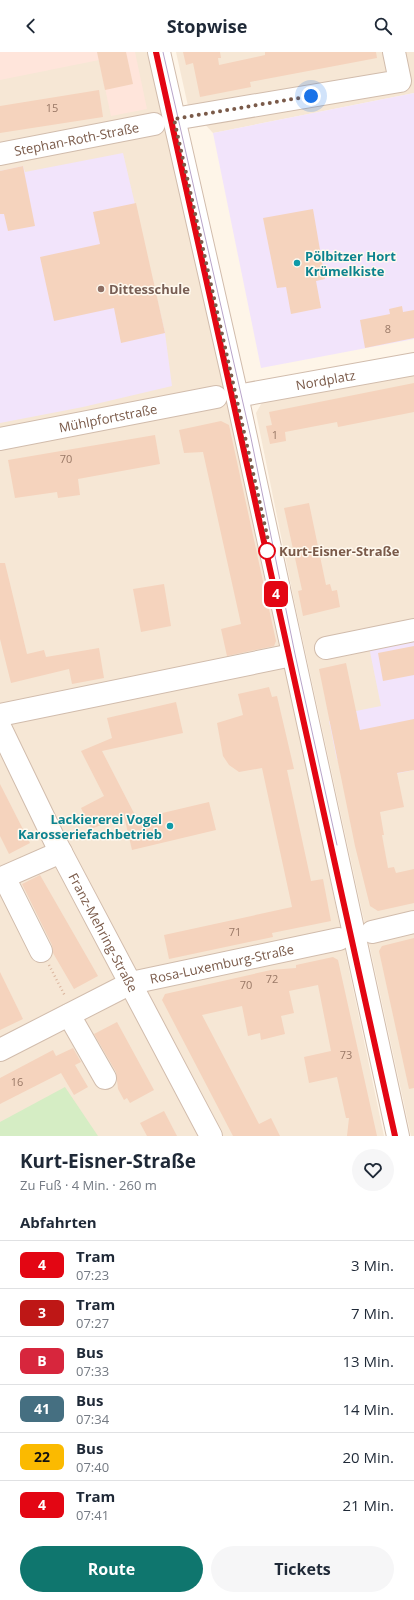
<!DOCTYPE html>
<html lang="de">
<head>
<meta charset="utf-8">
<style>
	:root { --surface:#fff; --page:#f6f6f7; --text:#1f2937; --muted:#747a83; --line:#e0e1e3; --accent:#0f766e }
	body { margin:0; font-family:"Open Sans",sans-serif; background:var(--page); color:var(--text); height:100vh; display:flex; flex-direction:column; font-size:15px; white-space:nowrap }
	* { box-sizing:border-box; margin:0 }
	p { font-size:13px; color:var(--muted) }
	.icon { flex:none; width:22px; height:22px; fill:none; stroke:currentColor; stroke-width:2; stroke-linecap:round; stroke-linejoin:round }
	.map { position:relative; height:1084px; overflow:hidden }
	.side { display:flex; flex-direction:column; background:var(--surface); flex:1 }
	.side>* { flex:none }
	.badge { padding:0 8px; border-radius:6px; font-size:14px; line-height:26px }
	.you { position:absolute; width:20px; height:20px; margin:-10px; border:3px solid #fff; border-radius:50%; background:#1a73e8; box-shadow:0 0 0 6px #1a73e833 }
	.map>.badge { position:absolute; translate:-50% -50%; box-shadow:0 0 0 2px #fff }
	h2 { padding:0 20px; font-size:15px; line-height:36px }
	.round { display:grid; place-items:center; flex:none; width:42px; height:42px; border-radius:21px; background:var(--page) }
	.head { display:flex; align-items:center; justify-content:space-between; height:68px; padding:0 20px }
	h1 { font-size:19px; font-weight:700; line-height:30px }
	.button { display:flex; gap:8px; margin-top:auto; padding:8px 20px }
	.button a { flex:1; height:46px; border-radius:24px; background:var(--accent); color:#fff; font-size:16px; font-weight:700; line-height:46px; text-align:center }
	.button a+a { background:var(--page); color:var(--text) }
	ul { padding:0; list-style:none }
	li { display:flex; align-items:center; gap:12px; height:48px; padding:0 20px; border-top:1px solid var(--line) }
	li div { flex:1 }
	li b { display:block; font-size:15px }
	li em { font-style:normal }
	li .badge { min-width:44px; font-weight:700; text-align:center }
	header { display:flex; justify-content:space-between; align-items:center; height:52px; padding:0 20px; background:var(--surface); font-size:18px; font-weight:700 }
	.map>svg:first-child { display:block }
	.residential { fill:#f6e7d5 }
	.commercial { fill:#ffe5db }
	.education { fill:#f2e4fb }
	.green { fill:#d5edc4 }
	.building { fill:#f5d3bd }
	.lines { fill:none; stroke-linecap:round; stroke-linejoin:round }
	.minor-casing { stroke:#d1bcac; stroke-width:24 }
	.path { stroke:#dbb69f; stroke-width:2.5; stroke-dasharray:1 3; stroke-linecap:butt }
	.minor { stroke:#fff; stroke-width:22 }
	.tram { stroke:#b8a4ca; stroke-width:1 }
	.line-casing { stroke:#fff; stroke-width:9 }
	.line { stroke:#e30613; stroke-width:6 }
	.walk { stroke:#7a5a49; stroke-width:4; stroke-dasharray:0 7.2 }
	.culture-dot { fill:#0f9aa8; stroke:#fff9ef; stroke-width:1.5 }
	.education-dot { fill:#8d6e63; stroke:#fff9ef; stroke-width:1.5 }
	.stop-dot { fill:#fff; stroke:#e30613; stroke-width:2 }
	.labels { text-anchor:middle; stroke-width:3; stroke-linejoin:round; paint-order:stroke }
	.number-label { font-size:11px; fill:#997866 }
	.street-label { font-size:13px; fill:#7a5a49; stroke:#fff9ef }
	.culture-label { font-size:13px; font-weight:bold; fill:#0d838f; stroke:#fff9ef; text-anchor:start }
	.education-label { font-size:13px; font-weight:bold; fill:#785e54; stroke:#fff9ef; text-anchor:start }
	.stop-label { font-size:13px; font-weight:bold; fill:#7a5a49; stroke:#fff9ef; text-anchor:start }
</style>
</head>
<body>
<header><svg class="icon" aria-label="back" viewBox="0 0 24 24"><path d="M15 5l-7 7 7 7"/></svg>Stopwise<svg class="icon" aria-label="search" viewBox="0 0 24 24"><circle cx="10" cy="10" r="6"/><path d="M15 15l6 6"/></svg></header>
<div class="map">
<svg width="414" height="1084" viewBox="0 0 414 1084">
	<rect width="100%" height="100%" fill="#fef5e8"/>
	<g class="residential">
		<polygon points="0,0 148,0 198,214 282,598 384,1084 0,1084"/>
		<polygon points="176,0 414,0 414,41 213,81 188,54"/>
		<polygon points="414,317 414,1084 411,1084 294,548 256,361 264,347"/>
	</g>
	<polygon class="commercial" points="0,0 135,0 147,57 111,64 99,8 0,28"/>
	<g class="education">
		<polygon points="414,41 414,287 261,316 213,81"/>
		<polygon points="123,101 165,281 172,334 83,355 0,371 0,119 23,114 25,120"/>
		<polygon points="414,585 414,718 390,723 363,703 337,708 329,669 357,664 356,659 381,654 369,595"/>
	</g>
	<polygon class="green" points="65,1035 98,1084 0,1084 0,1070"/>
	<g class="building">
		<polygon points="97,0 126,0 133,32 105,38"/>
		<polygon points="183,0 220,0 221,6 218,6 219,13 265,3 265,0 376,0 377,6 250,30 251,35 200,45 193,11 186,13"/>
		<polygon points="99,38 103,65 0,81 0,54"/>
		<polygon points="23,114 35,174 8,179 4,162 0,162 0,119"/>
		<polygon points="136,151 165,281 121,291 114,256 54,269 40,205 100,192 93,160"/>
		<polygon points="313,157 325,227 316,229 321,256 291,262 286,235 277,236 263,166"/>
		<polygon points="402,254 403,260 414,258 414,286 365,296 360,268 390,262 389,257"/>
		<polygon points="414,331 414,360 338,375 337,370 285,380 286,389 270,392 266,374 272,373 269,360"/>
		<polygon points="221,369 229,373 276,589 274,594 227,604 221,577 241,572 203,400 184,401 179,378"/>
		<polygon points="155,383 160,412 78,427 80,443 58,446 57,440 15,446 8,408"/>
		<polygon points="309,451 326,533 330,532 332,539 337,538 340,555 303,564 298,539 302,538 284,456"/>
		<polygon points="0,511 5,511 27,602 44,598 46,605 99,596 104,626 72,632 69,617 11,631 0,587"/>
		<polygon points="164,532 171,574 141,580 133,537"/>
		<polygon points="414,594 414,623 383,629 378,601"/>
		<polygon points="346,611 360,678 414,667 414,718 397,721 404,755 380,760 384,783 382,783 388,816 394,815 396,821 414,817 414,851 378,859 370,854 355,794 319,617"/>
		<polygon points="269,635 272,645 277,644 294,717 287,718 311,829 323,827 331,869 272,881 273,885 169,907 164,883 292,855 262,716 239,720 229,713 223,704 217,671 243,663 238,642"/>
		<polygon points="176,650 183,681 102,699 137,767 209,750 216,778 132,798 124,764 91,777 81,756 104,744 81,699 112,686 107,666"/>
		<polygon points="0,732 30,791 9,802 0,784"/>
		<polygon points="40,823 98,924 74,937 53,901 52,893 22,832"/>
		<polygon points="414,886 414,1036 409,1037 379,899 382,894"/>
		<polygon points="333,905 338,908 377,1084 347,1084 349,1066 346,1066 337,1025 309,1031 304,1005 331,999 318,933 289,939 294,961 281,964 285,982 261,988 260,981 248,984 242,954 202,963 259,1072 271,1066 280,1084 233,1084 162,948 165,942 271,918 296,916 296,913"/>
		<polygon points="0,920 23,967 0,978"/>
		<polygon points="117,970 154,1038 130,1051 127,1046 124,1048 118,1037 116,1020 94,982"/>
		<polygon points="73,996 81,1010 75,1013 88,1035 74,1043 61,1021 0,1052 0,1026 53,998 56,1004"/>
		<polygon points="164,1059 177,1084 147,1084 140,1071"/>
	</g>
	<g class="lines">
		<defs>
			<g id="minor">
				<polyline points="159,0 237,344 398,1084"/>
				<polyline points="174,67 400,29 394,0"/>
				<path id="s1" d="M 0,102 L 154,72"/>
				<path id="s2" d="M 237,344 L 414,312"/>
				<path id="s3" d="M 0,387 L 216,345"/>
				<polyline points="326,596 414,578"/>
				<polyline points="0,663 292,603"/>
				<path id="s4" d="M 0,675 L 55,789 L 211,1084"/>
				<polyline points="372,880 414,870"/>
				<polyline points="41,899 4,825 61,800"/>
				<polyline points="69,963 105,1026"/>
				<path id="s5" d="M 0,998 L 131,931 L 339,887"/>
			</g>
		</defs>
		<use href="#minor" class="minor-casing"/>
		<polyline class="path" points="49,913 65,944"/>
		<use href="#minor" class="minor"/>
		<g class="tram">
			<polyline points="156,0 395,1084"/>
			<polyline points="163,0 251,386 295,602 337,793"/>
		</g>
	</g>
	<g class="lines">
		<defs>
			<polyline id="line" points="156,0 395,1084"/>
		</defs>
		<use href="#line" class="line-casing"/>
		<use href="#line" class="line"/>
		<polyline class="walk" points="267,499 269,495 267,483 174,67 311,44"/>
	</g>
	<g class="culture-dot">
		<circle cx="297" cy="211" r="4"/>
		<circle cx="170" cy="774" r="4"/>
	</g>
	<circle class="education-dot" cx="101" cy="237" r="4"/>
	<circle class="stop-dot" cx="267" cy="499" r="8"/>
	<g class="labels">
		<g class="number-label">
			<text x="52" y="60">15</text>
			<text x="388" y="281">8</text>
			<text x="275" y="387">1</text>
			<text x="66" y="411">70</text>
			<text x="235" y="884">71</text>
			<text x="272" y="931">72</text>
			<text x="246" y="937">70</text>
			<text x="346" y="1007">73</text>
			<text x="17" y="1034">16</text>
		</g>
		<g class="street-label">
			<text dy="5" stroke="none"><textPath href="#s1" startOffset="78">Stephan-Roth-Straße</textPath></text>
			<text dy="5" stroke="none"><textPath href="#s2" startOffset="90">Nordplatz</textPath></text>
			<text dy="5" stroke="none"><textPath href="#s3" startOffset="110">Mühlpfortstraße</textPath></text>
			<text dy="5" stroke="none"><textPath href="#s4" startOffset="230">Franz-Mehring-Straße</textPath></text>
			<text dy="5" stroke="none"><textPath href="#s5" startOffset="240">Rosa-Luxemburg-Straße</textPath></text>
		</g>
		<g class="culture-label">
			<text x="305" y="209">Pölbitzer Hort<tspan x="305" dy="15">Krümelkiste</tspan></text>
			<text x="162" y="772" text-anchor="end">Lackiererei Vogel<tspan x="162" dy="15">Karosseriefachbetrieb</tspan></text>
		</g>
		<g class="education-label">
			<text x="109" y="242">Dittesschule</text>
		</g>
		<g class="stop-label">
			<text x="279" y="504">Kurt-Eisner-Straße</text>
		</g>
	</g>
</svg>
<div class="you" style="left:311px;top:44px"></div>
<b class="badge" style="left:276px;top:542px;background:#e30613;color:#fff">4</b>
</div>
<section class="side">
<div class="head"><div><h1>Kurt-Eisner-Straße</h1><p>Zu Fuß · 4 Min. · 260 m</p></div><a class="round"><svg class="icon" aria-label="heart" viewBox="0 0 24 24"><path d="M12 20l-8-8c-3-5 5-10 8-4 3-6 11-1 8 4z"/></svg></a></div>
<h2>Abfahrten</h2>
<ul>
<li><span class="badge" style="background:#e30613;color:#fff">4</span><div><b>Tram</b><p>07:23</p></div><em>3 Min.</em></li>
<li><span class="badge" style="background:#be1716;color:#fff">3</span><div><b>Tram</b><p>07:27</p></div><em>7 Min.</em></li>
<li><span class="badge" style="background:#d7263d;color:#fff">B</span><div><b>Bus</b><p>07:33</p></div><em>13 Min.</em></li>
<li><span class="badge" style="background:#456f81;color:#fff">41</span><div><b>Bus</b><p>07:34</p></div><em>14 Min.</em></li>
<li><span class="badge" style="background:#fbba00;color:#111">22</span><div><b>Bus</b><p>07:40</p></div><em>20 Min.</em></li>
<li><span class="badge" style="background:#e30613;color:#fff">4</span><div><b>Tram</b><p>07:41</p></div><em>21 Min.</em></li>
</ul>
<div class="button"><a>Route</a><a>Tickets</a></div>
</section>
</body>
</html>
